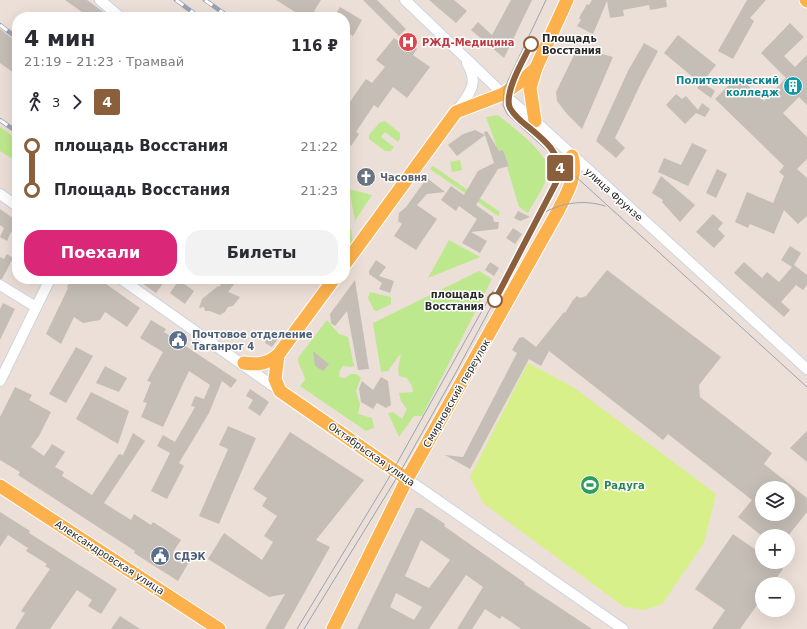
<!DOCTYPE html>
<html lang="ru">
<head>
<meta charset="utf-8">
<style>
	:root { --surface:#fff; --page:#f2f2f3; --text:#2b2b33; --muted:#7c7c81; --accent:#db2777 }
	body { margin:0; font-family:"DejaVu Sans",sans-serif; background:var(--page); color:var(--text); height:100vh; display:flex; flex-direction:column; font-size:15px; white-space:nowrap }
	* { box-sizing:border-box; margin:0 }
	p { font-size:13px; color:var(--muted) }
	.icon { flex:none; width:22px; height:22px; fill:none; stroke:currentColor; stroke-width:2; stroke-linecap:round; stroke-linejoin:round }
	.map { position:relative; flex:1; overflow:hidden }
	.sheet { position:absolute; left:12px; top:12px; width:338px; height:272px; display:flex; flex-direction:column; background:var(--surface); border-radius:16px; box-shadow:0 4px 16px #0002 }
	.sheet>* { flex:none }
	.badge { padding:0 8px; border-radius:3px; font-size:14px; line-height:26px }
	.fabs { position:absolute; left:755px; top:481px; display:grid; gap:8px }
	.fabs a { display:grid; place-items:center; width:40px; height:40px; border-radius:50%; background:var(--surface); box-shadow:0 4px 16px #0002; font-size:20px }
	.map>.badge { position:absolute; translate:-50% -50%; box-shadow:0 0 0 2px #fff }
	.legs { display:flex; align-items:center; gap:6px; height:44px; padding:0 12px; font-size:13px }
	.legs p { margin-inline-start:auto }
	.head { display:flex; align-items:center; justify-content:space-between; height:68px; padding:0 12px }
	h1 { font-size:22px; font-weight:700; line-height:30px }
	.primary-button { display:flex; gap:8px; margin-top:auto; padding:8px 12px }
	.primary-button a { flex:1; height:46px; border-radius:16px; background:var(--accent); color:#fff; font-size:16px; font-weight:700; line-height:46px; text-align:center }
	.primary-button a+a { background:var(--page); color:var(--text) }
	ul { padding:0 12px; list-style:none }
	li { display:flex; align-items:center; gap:14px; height:44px; font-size:15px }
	li i { display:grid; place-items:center; width:6px; height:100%; margin:0 5px; background:currentColor }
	li i::after { content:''; width:10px; height:10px; margin:-5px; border:3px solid; border-radius:50%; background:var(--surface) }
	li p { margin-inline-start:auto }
	li:first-child i { background:linear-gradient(#0000 50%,currentColor 0) }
	li:last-child i { background:linear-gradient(currentColor 50%,#0000 0) }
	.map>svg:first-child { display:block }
	.green { fill:#bee88e }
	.pitch { fill:#d8f089 }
	.building { fill:#c5beb6; fill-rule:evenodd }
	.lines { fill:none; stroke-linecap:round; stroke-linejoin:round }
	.minor-casing { stroke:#ccd5e2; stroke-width:12 }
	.major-casing { stroke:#fff; stroke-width:15 }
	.minor { stroke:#fff; stroke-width:10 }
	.major { stroke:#fcb14c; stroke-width:13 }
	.tram { stroke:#9aa3b4; stroke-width:1 }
	.rail-casing { stroke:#9aa3b4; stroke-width:4.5 }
	.rail { stroke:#fff; stroke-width:3; stroke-dasharray:9; stroke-linecap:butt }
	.line-1-casing { stroke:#fff; stroke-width:9 }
	.line-1 { stroke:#8b5e3c; stroke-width:6 }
	.stop-1-dot { fill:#fff; stroke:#8b5e3c; stroke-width:2 }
	.labels { text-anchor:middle; stroke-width:3; stroke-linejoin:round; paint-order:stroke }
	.stop-label { font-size:10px; font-weight:bold; fill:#272727; stroke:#fff; text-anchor:start }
	.health-label { font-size:10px; font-weight:bold; fill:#be3a42; stroke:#fff; text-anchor:start }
	.culture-label { font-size:10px; font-weight:bold; fill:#0d838f; stroke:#fff; text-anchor:end }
	.worship-label { font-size:10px; font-weight:bold; fill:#5b616d; stroke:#fff; text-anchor:start }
	.street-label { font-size:10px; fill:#272727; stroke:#fff }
	.service-label { font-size:10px; font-weight:bold; fill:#4e5e75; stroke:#fff; text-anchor:start }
	.leisure-label { font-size:10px; font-weight:bold; fill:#27864d; stroke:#fff; text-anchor:start }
</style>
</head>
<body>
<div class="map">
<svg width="807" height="629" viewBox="0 0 807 629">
	<rect width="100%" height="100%" fill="#ecdfd7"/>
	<g class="green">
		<path d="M 498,115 C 511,126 549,153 548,171 C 547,185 534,201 528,213 L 519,207 L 507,167 L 509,166 L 503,150 L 498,151 L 486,117 Z"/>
		<polygon points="385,121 400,133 400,139 398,142 385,132 381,137 394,147 391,151 385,151 369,139 369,135 379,123"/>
		<polygon points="0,127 17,139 17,162 0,151"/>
		<polygon points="460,160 462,170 452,172 450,162"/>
		<polygon points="433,166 500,212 498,216 430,169"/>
		<polygon points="349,189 372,195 355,221"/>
		<polygon points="351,229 353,243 346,252 345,230"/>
		<polygon points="449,240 480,257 428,278"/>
		<polygon points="479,271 492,279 422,416 414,416 399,437 388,413 393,412 402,419 407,409 401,401 399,393 413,392 412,386 407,378 399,376 398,370 401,353 388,371 381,372 373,323"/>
		<polygon points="370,292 391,297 391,304 377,311 374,310 368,298"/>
		<path d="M 327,320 L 339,334 L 348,337 L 354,366 L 351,367 L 343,366 L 340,370 L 339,377 L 345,378 L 351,374 L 356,374 L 361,378 L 356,391 L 360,404 L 358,414 L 372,418 L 374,428 L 366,431 L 300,386 L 305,380 C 304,371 298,367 298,358 Z"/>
	</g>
	<polygon class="pitch" points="528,363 573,387 716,494 704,543 662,604 645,610 624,607 483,503 470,477"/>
	<g class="building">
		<polygon points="65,0 87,0 110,17 89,17"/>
		<polygon points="276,0 321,0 314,11 324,17 303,17"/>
		<polygon points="363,0 377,0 406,29 399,36"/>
		<polygon points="429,0 454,0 467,11 456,23"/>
		<polygon points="511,0 532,0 504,58 471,30 478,22 492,35"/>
		<polygon points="592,0 666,0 667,7 650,10 649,5 623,10 624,16 610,18 607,1 593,34 577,26 581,20 579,18 587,4 589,5"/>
		<polygon points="747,0 766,0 750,18 754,21 733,59 718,51"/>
		<polygon points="340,7 362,20 353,36 345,31 345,17 334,17"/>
		<polygon points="790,23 804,37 784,56 795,67 807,55 807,105 799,97 783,113 807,137 807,159 797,169 807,178 807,216 798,224 784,210 774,234 750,224 748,228 735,222 747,192 773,203 784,176 779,172 784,166 715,99 738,76 764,101 786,78 761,53"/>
		<polygon points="0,29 17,42 17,75 0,63"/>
		<polygon points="678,35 716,65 701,84 664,53"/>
		<polygon points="394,38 401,43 404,39 417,49 413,55 430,67 407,98 393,87 378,108 374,105 356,132 359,134 351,146 345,142 345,109 366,79 372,83 385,67 376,60"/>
		<polygon points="644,43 658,51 642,81 615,138 625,148 616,158 596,141 628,71"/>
		<polygon points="578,47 613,57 582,129 567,114 557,101 556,92"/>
		<polygon points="702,82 715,91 711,98 697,88"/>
		<polygon points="676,94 682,99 686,96 698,110 702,103 710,109 705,117 696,113 685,124 666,105"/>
		<polygon points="475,130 485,135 457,156 448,145 463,134"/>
		<polygon points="487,131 499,151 503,150 509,166 498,169 476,205 493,217 494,222 499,222 498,229 471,232 487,241 480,253 462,243 477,219 459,206 456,211 441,200 451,186 464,195 478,171 494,163 484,132"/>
		<polygon points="692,143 707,150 688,186 658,172 664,158 681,165"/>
		<polygon points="365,169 374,175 368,185 358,179"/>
		<polygon points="717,169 727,174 716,198 706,193"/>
		<polygon points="661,176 695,205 680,222 662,202 663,200 652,193"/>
		<polygon points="427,178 445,192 427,194 417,205 437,219 416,250 394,236 402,224 398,221 399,213 406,207"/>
		<polygon points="0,209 17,221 17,236 11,232 7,241 0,237 4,228 0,225"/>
		<polygon points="518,211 530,217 520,221 514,218"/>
		<polygon points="713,214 723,223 718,229 725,236 714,248 696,232"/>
		<polygon points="513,228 522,234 515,244 506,238"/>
		<polygon points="790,246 801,253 794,265 807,275 807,285 803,290 796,285 781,302 790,310 784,317 734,273 744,262 762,278 767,272 779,282 792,267 781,260"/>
		<polygon points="7,254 13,258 2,279 0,279 0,257 4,259"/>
		<polygon points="376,260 386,267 379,276 394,281 390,293 379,289 382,283 369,274 369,271"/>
		<polygon points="490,262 499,268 494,276 485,270"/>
		<path d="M 607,270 L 721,357 L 699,385 L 700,397 L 772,453 L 764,464 L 807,498 L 807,512 L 788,536 L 762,536 L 738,517 L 752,500 L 668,434 L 663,440 L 549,351 L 541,366 L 529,359 L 470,469 L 445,455 L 463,457 L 517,353 L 512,350 L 519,338 L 523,337 L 536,347 L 564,312 L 565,313 L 573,300 L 577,296 L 580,298 L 586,296 ZM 762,488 L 788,488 L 788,514 L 762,514 Z"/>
		<polygon points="72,279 99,279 140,308 127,327 105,312 100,320 83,323 74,317 61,344 46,334 68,288 67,287"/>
		<polygon points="136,279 160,279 164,282 156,293"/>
		<polygon points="225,279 238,279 228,292 240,297 233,306 228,307 225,312 220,315 210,311 205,311 204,307 199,308 202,299 218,286 219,287"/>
		<polygon points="179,280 194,291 185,304 170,293"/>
		<polygon points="355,280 369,369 358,370 347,311 335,326 331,323 330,314"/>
		<polygon points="3,303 15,309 0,340 0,309"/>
		<polygon points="151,320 166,329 164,332 237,380 231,388 222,381 209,413 179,463 184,466 167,499 151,491 170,453 157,446 163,435 175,442 195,407 191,406 195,396 204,399 210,385 189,371 163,427 141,417 147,403 143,402 151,382 147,381 163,352 140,338"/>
		<polygon points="266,332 275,332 280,336 272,347 265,343"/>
		<polygon points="76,347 93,356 66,403 49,394"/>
		<polygon points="313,351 329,364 323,371 315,366"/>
		<polygon points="105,366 127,378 119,392 96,383"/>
		<polygon points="381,377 388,381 391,405 386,408 377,403 373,409 361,402 359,389 362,381 373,390"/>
		<polygon points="15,387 32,395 29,400 51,412 39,436 31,447 44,456 52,444 65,452 55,467 64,472 62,476 92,495 119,454 123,455 133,433 145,441 104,503 131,520 134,514 151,525 153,522 181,540 173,552 189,562 178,581 134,553 135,551 18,475 20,472 0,460 0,417"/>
		<polygon points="250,389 269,402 260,416 248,408 253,400 246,396"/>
		<polygon points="91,392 129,411 118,444 76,419"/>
		<polygon points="228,426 256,438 219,524 199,516 228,449 219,445"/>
		<polygon points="807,431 807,462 790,448"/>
		<polygon points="290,432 364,480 316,540 330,547 284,629 265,629 285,594 269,597 208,559 224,533 262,560 273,542 264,536 277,516 262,506 267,498 253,489"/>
		<path d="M 416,508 L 421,508 L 445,524 L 444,526 L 525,583 L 524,584 L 592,629 L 521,629 L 502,616 L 500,619 L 485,609 L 472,629 L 457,629 L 483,587 L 466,575 L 429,629 L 357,629 ZM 421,540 L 450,560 L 429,588 L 405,576 ZM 396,593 L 422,607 L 414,620 L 390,607 Z"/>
		<polygon points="0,512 30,531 29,533 117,589 101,614 88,606 92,600 77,590 50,629 15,629 25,613 21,611 50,569 45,566 47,564 26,551 28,548 8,535 0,547"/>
		<polygon points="733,534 762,554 762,562 773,562 783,569 772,584 762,584 762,598 740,629 712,629 725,610 695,589"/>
		<polygon points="120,616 140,629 111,629"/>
	</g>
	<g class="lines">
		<defs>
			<g id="minor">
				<polyline points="100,0 120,17"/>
				<polyline points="405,0 503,94 535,121 807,369"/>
				<path d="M 456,112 C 469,94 480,84 467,63"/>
				<polyline points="0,194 17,206"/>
				<polyline points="121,279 280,391"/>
				<polyline points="0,285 36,307"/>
				<polyline points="0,381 50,279"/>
				<polyline points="407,479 623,629"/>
			</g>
			<g id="major">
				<polyline points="806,0 807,1"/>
				<polyline points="535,121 530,88 536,68"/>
				<polyline points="345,264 456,112 503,94 519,83 536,68 567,0"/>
				<polyline points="278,355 275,379 280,391 407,479"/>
				<path d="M 244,363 C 258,365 267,364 278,355 L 334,279"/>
				<polyline points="0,486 219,629"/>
				<path d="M 333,629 L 407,479 L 558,211 C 567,193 578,176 572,156"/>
			</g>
		</defs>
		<use href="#minor" class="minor-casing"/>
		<use href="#major" class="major-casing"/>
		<use href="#minor" class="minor"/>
		<use href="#major" class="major"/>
		<g class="tram">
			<polyline points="546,0 504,89 503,105 507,114 807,387"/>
			<path d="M 512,112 C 504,98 514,82 520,69"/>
			<path d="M 540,215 C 559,203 583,199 605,206"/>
			<polyline points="297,629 387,481 493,291"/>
			<polyline points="304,629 399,474 455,374 541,214 560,175 559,163 554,151"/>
		</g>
		<defs>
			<g id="rail">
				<polyline points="176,0 199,17"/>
				<polyline points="205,0 229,17"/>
				<polyline points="0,25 17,38"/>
				<polyline points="0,120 17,132"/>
			</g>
		</defs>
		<use href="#rail" class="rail-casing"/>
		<use href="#rail" class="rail"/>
	</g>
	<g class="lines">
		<defs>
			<path id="line-1" d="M 495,300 L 560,175 C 561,149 537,135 520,120 C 515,115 510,111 509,105 C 506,88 524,59 531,44"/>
		</defs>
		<use href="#line-1" class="line-1-casing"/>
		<use href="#line-1" class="line-1"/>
	</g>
	<defs>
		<symbol id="hospital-disc" viewBox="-11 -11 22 22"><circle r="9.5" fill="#e0444e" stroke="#fff"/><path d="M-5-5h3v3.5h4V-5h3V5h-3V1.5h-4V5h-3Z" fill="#fff"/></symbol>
		<symbol id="building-disc" viewBox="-11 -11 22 22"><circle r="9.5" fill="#0f9aa8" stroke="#fff"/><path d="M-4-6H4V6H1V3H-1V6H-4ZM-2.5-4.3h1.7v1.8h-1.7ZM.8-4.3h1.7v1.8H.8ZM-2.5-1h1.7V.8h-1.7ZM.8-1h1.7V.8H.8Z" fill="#fff"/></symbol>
		<symbol id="church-disc" viewBox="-11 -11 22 22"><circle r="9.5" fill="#6b7280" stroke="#fff"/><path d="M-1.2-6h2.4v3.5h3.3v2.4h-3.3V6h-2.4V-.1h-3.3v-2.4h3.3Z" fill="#fff"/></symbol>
		<symbol id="civic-disc" viewBox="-11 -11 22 22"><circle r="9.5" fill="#5c6f8a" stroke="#fff"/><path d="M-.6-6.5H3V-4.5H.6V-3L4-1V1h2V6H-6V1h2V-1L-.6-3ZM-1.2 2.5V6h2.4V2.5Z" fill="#fff"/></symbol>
		<symbol id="stadium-disc" viewBox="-11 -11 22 22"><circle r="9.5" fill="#2e9e5b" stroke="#fff"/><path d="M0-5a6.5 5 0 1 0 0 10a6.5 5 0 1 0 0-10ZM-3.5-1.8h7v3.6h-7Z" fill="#fff"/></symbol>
	</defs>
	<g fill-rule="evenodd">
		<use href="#hospital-disc" x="397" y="31" width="22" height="22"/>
		<use href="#building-disc" x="782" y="75" width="22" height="22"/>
		<use href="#church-disc" x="355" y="166" width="22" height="22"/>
		<use href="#civic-disc" x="167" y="329" width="22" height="22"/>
		<use href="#stadium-disc" x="579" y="474" width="22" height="22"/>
		<use href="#civic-disc" x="149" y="545" width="22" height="22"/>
	</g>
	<g class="stop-1-dot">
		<circle cx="531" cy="44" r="7"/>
		<circle cx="495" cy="300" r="7"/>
	</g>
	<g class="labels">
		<g class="stop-label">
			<text x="542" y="42">Площадь<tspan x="542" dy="12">Восстания</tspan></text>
			<text x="484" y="298" text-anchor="end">площадь<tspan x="484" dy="12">Восстания</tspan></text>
		</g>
		<g class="health-label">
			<text x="422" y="46">РЖД-Медицина</text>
		</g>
		<g class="culture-label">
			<text x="779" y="84">Политехнический<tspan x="779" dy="12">колледж</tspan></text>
		</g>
		<g class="worship-label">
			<text x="380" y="181">Часовня</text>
		</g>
		<g class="street-label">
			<text transform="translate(614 194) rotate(42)" y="4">улица Фрунзе</text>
			<text transform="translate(456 393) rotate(-60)" y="4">Смирновский переулок</text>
			<text transform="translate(372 454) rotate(35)" y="4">Октябрьская улица</text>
			<text transform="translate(110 557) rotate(33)" y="4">Александровская улица</text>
		</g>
		<g class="service-label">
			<text x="192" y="338">Почтовое отделение<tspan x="192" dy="12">Таганрог 4</tspan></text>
			<text x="174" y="560">СДЭК</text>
		</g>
		<g class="leisure-label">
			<text x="604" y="489">Радуга</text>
		</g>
	</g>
</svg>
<div class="fabs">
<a><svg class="icon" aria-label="layers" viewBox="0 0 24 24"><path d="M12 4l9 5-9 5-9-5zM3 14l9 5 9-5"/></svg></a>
<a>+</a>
<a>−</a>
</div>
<b class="badge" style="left:560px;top:168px;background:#8b5e3c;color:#fff">4</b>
<section class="sheet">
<div class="head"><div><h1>4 мин</h1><p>21:19 – 21:23 · Трамвай</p></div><b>116 ₽</b></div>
<div class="legs"><svg class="icon" aria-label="walk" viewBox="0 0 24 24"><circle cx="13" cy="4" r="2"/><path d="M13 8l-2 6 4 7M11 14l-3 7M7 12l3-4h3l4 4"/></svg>3<svg class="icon" aria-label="forward" viewBox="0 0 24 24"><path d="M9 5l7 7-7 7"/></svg><b class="badge" style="background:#8b5e3c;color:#fff">4</b></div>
<ul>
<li><i style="color:#8b5e3c"></i><b>площадь Восстания</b><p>21:22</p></li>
<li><i style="color:#8b5e3c"></i><b>Площадь Восстания</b><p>21:23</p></li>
</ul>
<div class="primary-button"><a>Поехали</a><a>Билеты</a></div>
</section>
</div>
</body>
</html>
